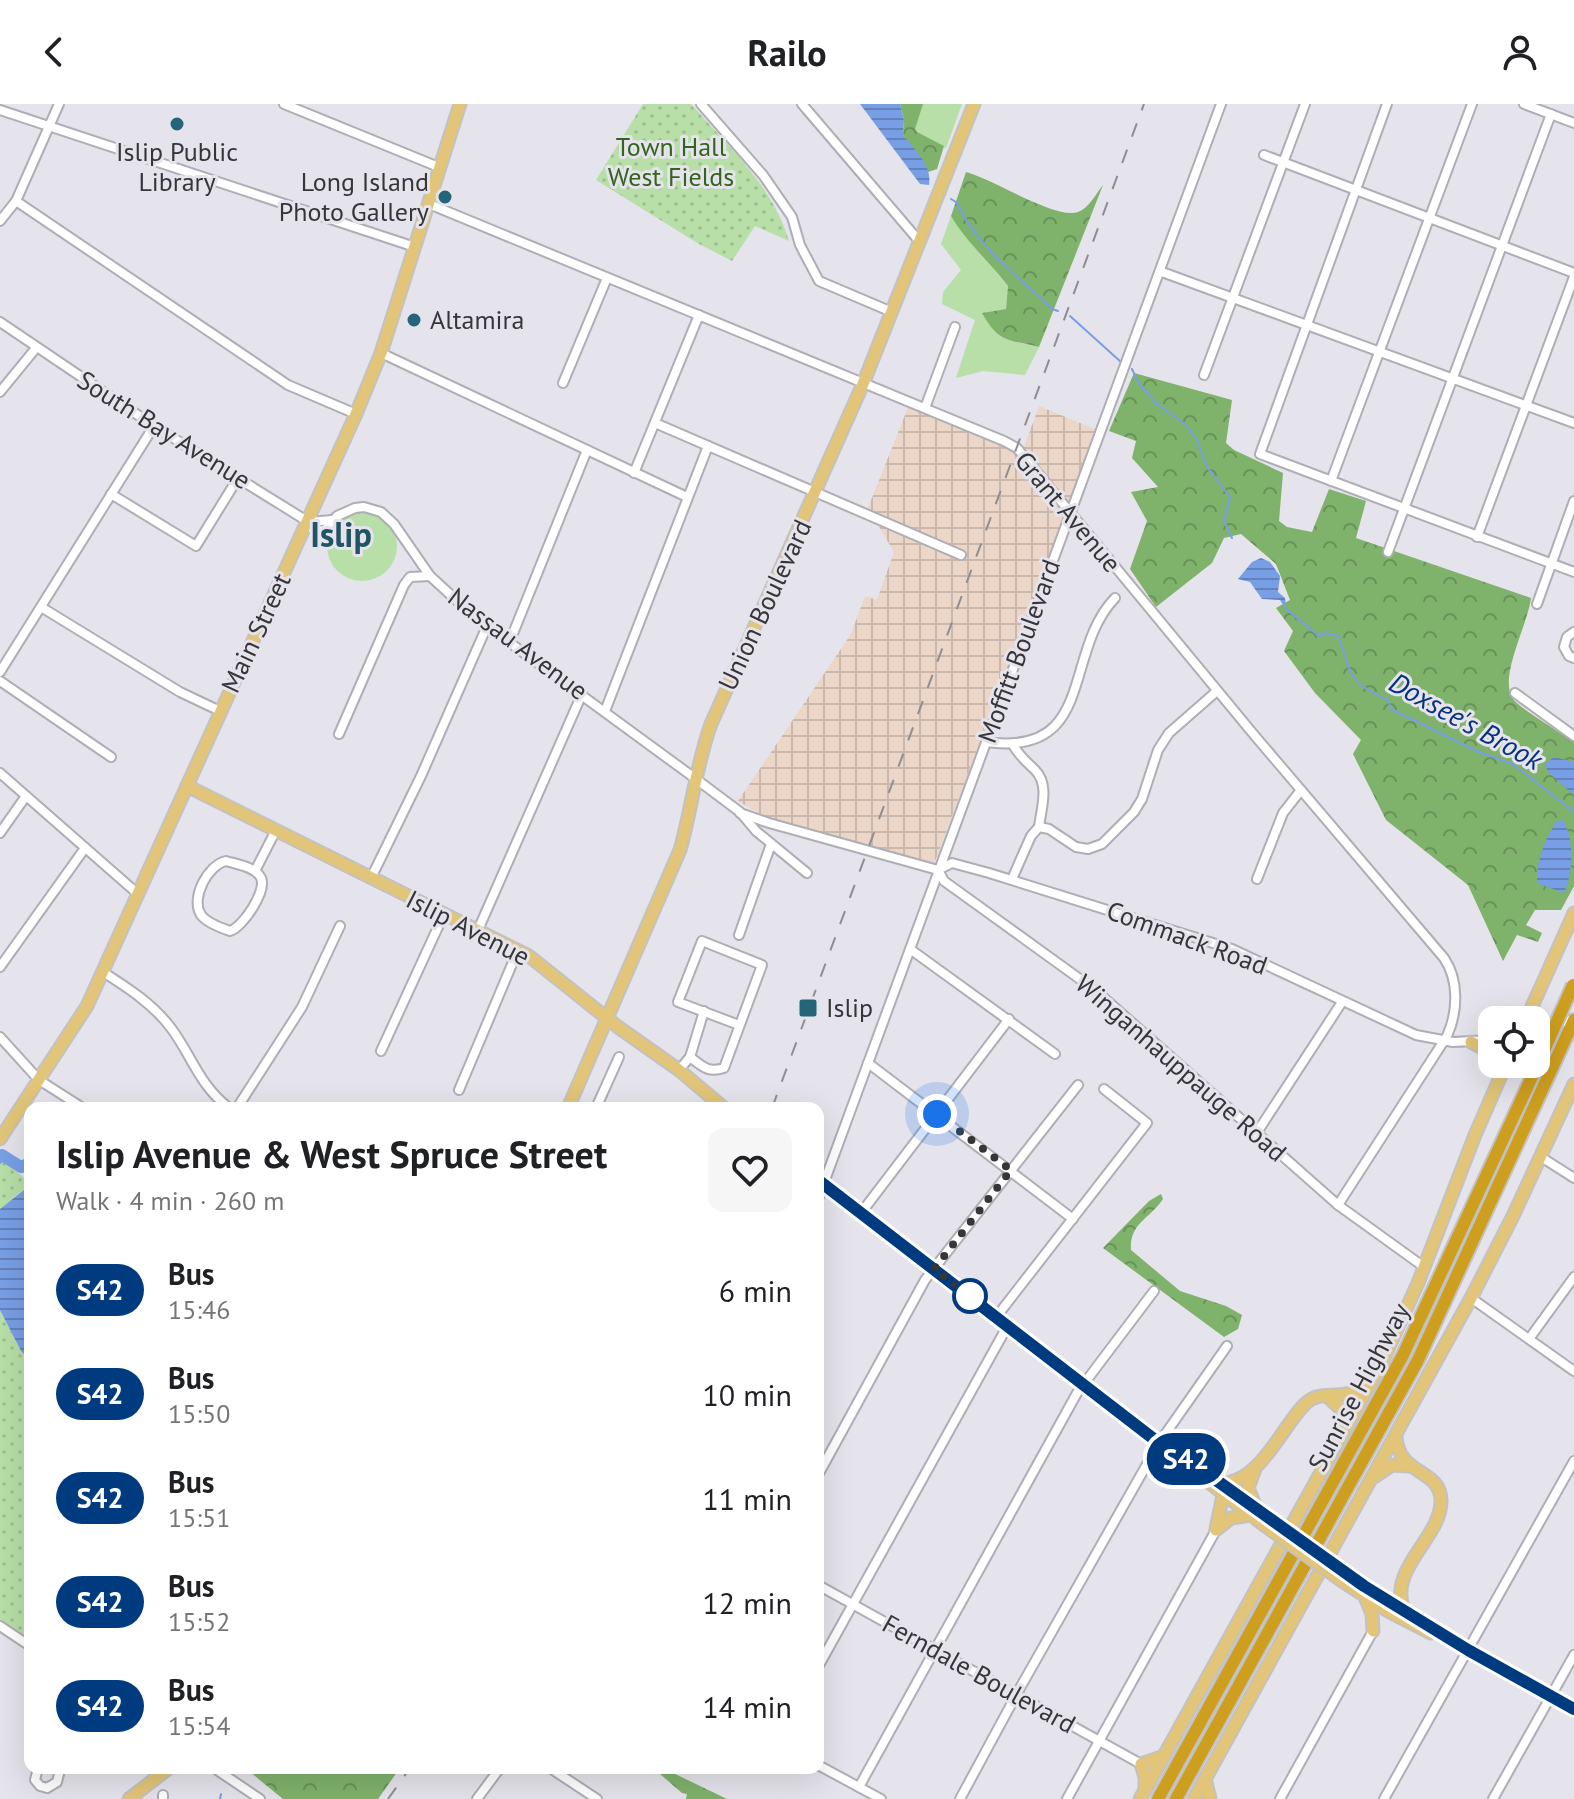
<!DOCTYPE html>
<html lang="en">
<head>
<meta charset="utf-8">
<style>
	:root { --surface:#fff; --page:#f6f6f6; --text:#202124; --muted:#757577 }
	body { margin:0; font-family:"PT Sans",sans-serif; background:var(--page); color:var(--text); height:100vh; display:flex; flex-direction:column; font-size:30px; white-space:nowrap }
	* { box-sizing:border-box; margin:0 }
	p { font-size:26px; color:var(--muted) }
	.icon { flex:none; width:44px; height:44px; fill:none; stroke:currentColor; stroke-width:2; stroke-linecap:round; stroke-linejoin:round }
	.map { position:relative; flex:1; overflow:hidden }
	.sheet { position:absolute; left:24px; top:998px; width:800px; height:672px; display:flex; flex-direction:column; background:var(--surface); border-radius:16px; box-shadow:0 8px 32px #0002 }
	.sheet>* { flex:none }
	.badge { padding:0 16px; border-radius:26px; font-size:28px; line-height:52px }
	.controls { position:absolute; left:1478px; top:902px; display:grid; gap:16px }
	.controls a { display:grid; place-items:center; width:72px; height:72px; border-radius:16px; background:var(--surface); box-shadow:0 8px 32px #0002; font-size:40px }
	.you { position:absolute; width:40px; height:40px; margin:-20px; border:6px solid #fff; border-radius:50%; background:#1a73e8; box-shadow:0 0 0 12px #1a73e833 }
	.map>.badge { position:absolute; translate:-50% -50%; box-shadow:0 0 0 4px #fff }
	.round { display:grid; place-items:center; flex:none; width:84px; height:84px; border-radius:16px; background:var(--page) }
	.headline { display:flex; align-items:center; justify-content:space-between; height:136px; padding:0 32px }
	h1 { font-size:38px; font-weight:700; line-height:60px }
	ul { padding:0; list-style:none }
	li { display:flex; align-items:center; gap:24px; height:104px; padding:0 32px }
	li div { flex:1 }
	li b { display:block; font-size:30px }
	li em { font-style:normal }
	li .badge { min-width:88px; font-weight:700; text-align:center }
	header { display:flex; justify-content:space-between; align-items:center; height:104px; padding:0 32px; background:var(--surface); font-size:36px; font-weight:700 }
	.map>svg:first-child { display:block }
	.industrial { fill:url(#industrial-grid) }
	.green { fill:#b7dfa7 }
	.forest { fill:url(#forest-crowns) }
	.park { fill:url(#park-dots) }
	.water { fill:url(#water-rules) }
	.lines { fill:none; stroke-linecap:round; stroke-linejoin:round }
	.stream { stroke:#789fe5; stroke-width:2 }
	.river { stroke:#789fe5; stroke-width:12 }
	.minor-casing { stroke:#afadb5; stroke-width:12 }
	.major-casing { stroke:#c3c2c3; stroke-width:15 }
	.highway-casing { stroke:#c3c2c3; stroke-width:16 }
	.minor { stroke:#fff; stroke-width:8 }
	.major { stroke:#e2c578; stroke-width:11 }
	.highway { stroke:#ce9e1e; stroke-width:12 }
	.rail { stroke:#8e8d92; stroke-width:2; stroke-dasharray:14 14; stroke-linecap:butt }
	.major-bridge-casing { stroke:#c3c2c3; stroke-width:15; stroke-linecap:butt }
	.highway-bridge-casing { stroke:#c3c2c3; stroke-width:16; stroke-linecap:butt }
	.major-bridge { stroke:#e2c578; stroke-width:11 }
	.highway-bridge { stroke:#ce9e1e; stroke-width:12 }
	.line-casing { stroke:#fff; stroke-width:18 }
	.line { stroke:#003b80; stroke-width:12 }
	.walk { stroke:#363538; stroke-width:8; stroke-dasharray:0 14.4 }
	.poi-dot { fill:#246579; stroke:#e5e3eb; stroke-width:3 }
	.stop-dot { fill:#fff; stroke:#003b80; stroke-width:4 }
	.labels { text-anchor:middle; stroke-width:6; stroke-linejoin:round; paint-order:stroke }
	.park-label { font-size:26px; fill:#35641e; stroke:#e5e3eb }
	.poi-label { font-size:26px; fill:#363538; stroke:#e5e3eb; text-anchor:start }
	.street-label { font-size:26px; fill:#363538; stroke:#e5e3eb }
	.water-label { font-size:28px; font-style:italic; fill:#053281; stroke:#e5e3eb }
	.district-label { font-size:34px; font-weight:bold; fill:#215464; stroke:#e5e3eb }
</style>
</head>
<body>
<header><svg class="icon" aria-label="back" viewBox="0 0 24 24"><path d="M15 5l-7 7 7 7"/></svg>Railo<svg class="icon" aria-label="person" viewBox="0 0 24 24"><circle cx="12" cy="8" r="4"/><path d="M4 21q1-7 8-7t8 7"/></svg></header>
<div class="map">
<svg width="1574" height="1695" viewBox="0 0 1574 1695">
	<defs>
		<pattern id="industrial-grid" width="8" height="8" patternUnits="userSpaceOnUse" patternTransform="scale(2)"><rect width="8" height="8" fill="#ebd6c8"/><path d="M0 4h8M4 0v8" fill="none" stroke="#cab8ad"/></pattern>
		<pattern id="forest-crowns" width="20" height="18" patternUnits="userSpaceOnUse" patternTransform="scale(2)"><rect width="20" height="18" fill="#7fb26b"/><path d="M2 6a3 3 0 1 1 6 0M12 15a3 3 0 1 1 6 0" fill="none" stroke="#699259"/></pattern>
		<pattern id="park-dots" width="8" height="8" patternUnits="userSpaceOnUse" patternTransform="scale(2)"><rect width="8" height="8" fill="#b7dfa7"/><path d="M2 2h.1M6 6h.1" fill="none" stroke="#9ec090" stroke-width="1.8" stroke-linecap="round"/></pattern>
		<pattern id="water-rules" width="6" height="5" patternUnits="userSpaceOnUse" patternTransform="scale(2)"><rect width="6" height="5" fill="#789fe5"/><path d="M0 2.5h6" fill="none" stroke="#6382bb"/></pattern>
	</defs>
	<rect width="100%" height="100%" fill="#e5e3eb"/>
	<polygon class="industrial" points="911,296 1023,346 1039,302 1097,326 934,760 765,713 738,697 851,530 865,492 877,496 894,448 868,404"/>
	<g class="green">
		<polygon points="920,0 962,0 946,44 908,31"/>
		<path d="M 951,112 C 966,138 989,157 1008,182 L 1006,205 L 983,209 L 1009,236 L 1039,243 L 1025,271 L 983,267 L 956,274 L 975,216 L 942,200 L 943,188 L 961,166 L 941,140 Z"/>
		<circle cx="362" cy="442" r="35"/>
	</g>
	<g class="forest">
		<polygon points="900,0 923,0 915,25 917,28 944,42 937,65 928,68 903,31 904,16"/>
		<path d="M 966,68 C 991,74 1056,116 1078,108 C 1088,105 1096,90 1103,81 L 1039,243 C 1007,235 999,239 982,209 L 1006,205 L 1008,182 C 989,157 966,138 951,112 Z"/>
		<path d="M 1134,269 L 1232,296 L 1226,339 L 1234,346 L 1283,369 L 1279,417 L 1287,423 L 1312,428 L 1329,385 L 1366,397 L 1356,434 L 1531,494 C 1528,520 1498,574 1513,595 C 1519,604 1563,630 1574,638 L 1574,782 L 1561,806 L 1535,806 L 1526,821 L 1542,829 L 1538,838 L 1517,831 L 1503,857 L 1468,781 L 1386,716 L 1353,650 L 1361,636 L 1315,589 L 1284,547 L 1293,527 L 1276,504 L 1290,496 L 1276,460 L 1241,430 L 1224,434 L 1212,459 L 1156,503 L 1130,465 L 1147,417 L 1131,388 L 1158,383 L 1132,354 L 1136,337 L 1109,327 Z"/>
		<path d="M 1161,1090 L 1163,1095 C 1150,1115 1129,1119 1131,1146 L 1180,1187 L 1226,1202 L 1242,1211 L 1238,1225 L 1224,1233 L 1103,1144 L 1149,1097 Z"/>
		<polygon points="245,1664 400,1664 378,1695 283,1695"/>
		<polygon points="663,1664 668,1664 669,1667 727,1695 686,1695 687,1690 682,1689 660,1670"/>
	</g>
	<g class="park">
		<path d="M 643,0 L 691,0 C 728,42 773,82 789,137 L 755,122 L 732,157 L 699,140 L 596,76 Z"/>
		<polygon points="0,1051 30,1080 0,1105"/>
		<polygon points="0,1206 21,1247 30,1257 30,1541 0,1521"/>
	</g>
	<g class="water">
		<path d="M 860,0 L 900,0 L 904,16 L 903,31 C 914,45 933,62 929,81 L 920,80 Z"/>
		<polygon points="1261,454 1270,458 1280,472 1278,488 1285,494 1287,507 1280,496 1262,495 1250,478 1238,475 1252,458"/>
		<polygon points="1554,653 1574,658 1574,691 1548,668 1545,660"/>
		<path d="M 1563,716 C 1574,735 1574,767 1564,789 L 1537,779 C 1536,759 1545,733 1557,717 Z"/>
		<polygon points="30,1081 30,1257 21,1247 0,1206 0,1105"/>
	</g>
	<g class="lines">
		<g class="stream">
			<path d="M 951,95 L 956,98 C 981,147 1014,168 1052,205 L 1058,207"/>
			<polyline points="1070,212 1121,258"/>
			<polyline points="1132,265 1138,278 1157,300 1185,320 1197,336 1207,363 1230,393 1224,417 1232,434"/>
			<path d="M 1286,505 L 1319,532 L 1326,529 L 1338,532 C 1353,572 1346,577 1388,596 L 1391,605 L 1479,648 L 1513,660 L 1574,708"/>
			<polyline points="0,1059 5,1053"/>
			<polyline points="220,1695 221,1690"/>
		</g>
		<polyline class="river" points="2,1051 21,1063 30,1059"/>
		<defs>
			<g id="minor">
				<polyline points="284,0 441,64"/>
				<polyline points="701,0 763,71 792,113 800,141 819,177 892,208"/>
				<polyline points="802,0 920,138"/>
				<polyline points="1387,0 1260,350 1574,468"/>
				<polyline points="1524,0 1574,19"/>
				<polyline points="0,6 415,143"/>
				<polyline points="1264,51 1574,169"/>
				<polyline points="16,97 288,281 356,310"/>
				<path d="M 429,100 L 1004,337 L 1017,344 L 1255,632 L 1444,854 C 1459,876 1458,908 1447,932 L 1338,1101"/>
				<polyline points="0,117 16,97 59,0"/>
				<polyline points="1162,168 1574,319"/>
				<polyline points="0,218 154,322 307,417 312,425 319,427 325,426 337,412 355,404 364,403 381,408 394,420 430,472 476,514 696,675 740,708 756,727 807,769"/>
				<polyline points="381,249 687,393"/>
				<polyline points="1204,271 1305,0"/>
				<polyline points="563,279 607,174"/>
				<polyline points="0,288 36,244"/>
				<polyline points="925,304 955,223"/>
				<polyline points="655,319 961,451"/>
				<polyline points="634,369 699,211"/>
				<polyline points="1331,377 1472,0"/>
				<polyline points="111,390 196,442 238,374"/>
				<polyline points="309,418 332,416"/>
				<polyline points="1477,433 1574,173"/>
				<polyline points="1388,448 1551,10"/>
				<polyline points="1537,500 1574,397"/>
				<polyline points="41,503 180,588 220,607"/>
				<polyline points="1574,528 1567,533 1564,543 1569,552 1574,554"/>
				<polyline points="510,537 587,346"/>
				<polyline points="0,568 154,322"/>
				<polyline points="0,577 111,653"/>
				<polyline points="1515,589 1574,632"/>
				<polyline points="605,607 708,342"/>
				<polyline points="339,630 404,481 410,473 430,472"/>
				<path d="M 986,638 C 1097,653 1062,549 1115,494"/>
				<path d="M 1013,641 C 1020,653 1026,657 1035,666 C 1050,681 1041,705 1039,723"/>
				<polyline points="0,669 138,790"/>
				<polyline points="740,709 769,719 938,766 952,759 989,769 1232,845 1416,931 1453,938 1492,936"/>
				<polyline points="0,729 26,692"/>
				<path d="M 226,757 C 236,760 256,763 261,774 C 267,787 243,823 230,827 C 221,824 207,819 201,811 C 190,794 208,761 226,757 Z"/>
				<polyline points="938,766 944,777 1095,886 1338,1101 1424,1163"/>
				<polyline points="255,767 276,726"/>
				<polyline points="371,774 421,672 487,522"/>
				<polyline points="1012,775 1031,732 1039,723 1049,725 1076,743 1088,745 1102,740 1134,708 1142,695 1158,646 1169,629 1217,587"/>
				<polyline points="1257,775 1283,709 1301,686"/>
				<polyline points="478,826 582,590"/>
				<polyline points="739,831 771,740"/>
				<polyline points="910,845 1055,950"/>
				<polyline points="0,863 85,744"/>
				<path d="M 103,868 C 128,884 153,900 171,924 C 192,952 199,981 229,1004"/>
				<polyline points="1536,926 1574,915"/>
				<polyline points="0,933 39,976 83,1004"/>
				<polyline points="381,947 444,810"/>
				<path d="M 690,953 C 703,963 708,969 724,964 L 762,861 L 702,837 L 678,898 L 739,921"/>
				<polyline points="868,959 1073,1115"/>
				<polyline points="679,966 690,953 704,907"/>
				<polyline points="459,986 518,846"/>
				<polyline points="237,1004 302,903 340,822"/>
				<polyline points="596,1004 619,953"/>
				<polyline points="1256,1030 1342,898"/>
				<polyline points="1541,1053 1574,1074"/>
				<polyline points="818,1095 1221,0"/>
				<polyline points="861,1109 1009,915"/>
				<polyline points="1471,1194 1574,1267"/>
				<polyline points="997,1212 1147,1019 1104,985"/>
				<polyline points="1529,1235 1574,1173"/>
				<polyline points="818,1371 925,1176 1078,981"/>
				<polyline points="818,1481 1141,1660"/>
				<polyline points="0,1522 30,1542"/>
				<polyline points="818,1563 1008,1221"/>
				<polyline points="818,1661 881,1695"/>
				<polyline points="38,1664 35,1676 40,1682 47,1684 57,1678 59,1670 56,1664"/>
				<polyline points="214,1664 260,1695"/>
				<polyline points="550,1664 597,1695"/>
				<polyline points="859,1683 1077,1289 1154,1187"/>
				<polyline points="163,1691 163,1695"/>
				<polyline points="477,1695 500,1664"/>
				<polyline points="960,1695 1020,1584 1159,1339 1227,1242"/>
				<polyline points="1067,1695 1216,1426"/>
				<polyline points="1280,1695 1373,1527"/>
				<polyline points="1384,1695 1574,1357"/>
				<polyline points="1493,1695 1574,1551"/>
			</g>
			<g id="major">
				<polyline points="187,682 529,852 618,923 679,966 724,1004"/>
				<polyline points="1526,916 1574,809"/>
				<polyline points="1471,938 1492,949"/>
				<path d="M 568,1004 L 680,746 C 692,704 696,661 711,620 L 863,280 L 974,0"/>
				<polyline points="0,1035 87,902 356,310 381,249 460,0"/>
				<polyline points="818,1076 1264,1421"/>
				<polyline points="1327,1292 1343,1307 1343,1323"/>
				<path d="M 1396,1332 C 1398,1372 1440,1364 1441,1396 C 1442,1434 1387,1464 1404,1506"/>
				<polyline points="1255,1365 1248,1384 1255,1401"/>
				<polyline points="1374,1373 1392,1361 1409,1362"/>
				<polyline points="1220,1379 1269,1414"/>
				<path d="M 1221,1380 C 1260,1378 1280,1326 1304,1301 C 1322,1282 1342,1301 1366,1280"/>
				<polyline points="1216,1425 1223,1391"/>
				<polyline points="1216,1426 1231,1414 1251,1411"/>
				<polyline points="1347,1470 1468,1546 1574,1605"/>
				<polyline points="1342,1477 1388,1507 1431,1529"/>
				<polyline points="1365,1493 1372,1510 1373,1527"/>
				<polyline points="1205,1674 1210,1695"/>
				<polyline points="1145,1685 1145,1673 1141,1660 1164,1652"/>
				<polyline points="129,1695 169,1664"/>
				<polyline points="1140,1695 1382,1258 1418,1179 1475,1031 1506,960"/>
				<polyline points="1194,1695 1471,1194 1513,1112 1574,980"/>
			</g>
			<g id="highway">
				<polyline points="1158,1695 1403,1251 1538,960"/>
				<polyline points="1176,1695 1418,1256 1574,916"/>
			</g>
		</defs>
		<use href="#minor" class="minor-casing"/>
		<use href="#major" class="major-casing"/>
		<use href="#highway" class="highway-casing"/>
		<use href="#minor" class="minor"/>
		<use href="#major" class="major"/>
		<use href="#highway" class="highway"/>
		<g class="rail">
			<polyline points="772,1004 1144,0"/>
			<polyline points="388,1695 410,1664"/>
		</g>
		<defs>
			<g id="major-bridge">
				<polyline points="1269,1414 1347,1470"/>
				<polyline points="1264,1421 1342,1477"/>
			</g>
			<polyline id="highway-bridge" points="1538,960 1573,881"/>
		</defs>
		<use href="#major-bridge" class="major-bridge-casing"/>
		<use href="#highway-bridge" class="highway-bridge-casing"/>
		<use href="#major-bridge" class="major-bridge"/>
		<use href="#highway-bridge" class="highway-bridge"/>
	</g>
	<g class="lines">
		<defs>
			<polyline id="line" points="818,1076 1159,1339 1184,1353 1364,1482 1468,1546 1574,1605"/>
		</defs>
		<use href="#line" class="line-casing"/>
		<use href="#line" class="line"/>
		<polyline class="walk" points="937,1010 1011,1066 934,1165 970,1192"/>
	</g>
	<g class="poi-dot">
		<circle cx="177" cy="20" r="8"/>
		<circle cx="445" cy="93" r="8"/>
		<circle cx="414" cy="216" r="8"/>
		<rect x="798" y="894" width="20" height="20" rx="4"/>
	</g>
	<circle class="stop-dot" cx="970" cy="1192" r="16"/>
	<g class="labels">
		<g class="park-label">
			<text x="671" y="52">Town Hall<tspan x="671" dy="30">West Fields</tspan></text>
		</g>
		<g class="poi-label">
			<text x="177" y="57" text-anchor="middle">Islip Public<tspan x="177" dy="30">Library</tspan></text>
			<text x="429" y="87" text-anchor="end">Long Island<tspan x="429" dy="30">Photo Gallery</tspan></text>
			<text x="430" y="225">Altamira</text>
			<text x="826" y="913">Islip</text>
		</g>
		<g class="street-label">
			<text transform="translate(164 326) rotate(32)" y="9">South Bay Avenue</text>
			<text transform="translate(1068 408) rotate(50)" y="9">Grant Avenue</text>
			<text transform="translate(765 501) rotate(-65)" y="9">Union Boulevard</text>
			<text transform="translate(256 529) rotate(-65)" y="9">Main Street</text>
			<text transform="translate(518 540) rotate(37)" y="9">Nassau Avenue</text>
			<text transform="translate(1019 547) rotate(-70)" y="9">Moffitt Boulevard</text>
			<text transform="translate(468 824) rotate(27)" y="9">Islip Avenue</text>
			<text transform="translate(1187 834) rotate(20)" y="9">Commack Road</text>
			<text transform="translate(1181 964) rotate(41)" y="9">Winganhauppauge Road</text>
			<text transform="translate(1359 1283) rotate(-62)" y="9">Sunrise Highway</text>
			<text transform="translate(979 1570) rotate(29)" y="9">Ferndale Boulevard</text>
		</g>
		<g class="water-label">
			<text transform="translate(1466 617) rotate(29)" y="10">Doxsee's Brook</text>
		</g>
		<g class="district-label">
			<text x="341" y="443">Islip</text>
		</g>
	</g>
</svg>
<div class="controls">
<a><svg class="icon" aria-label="locate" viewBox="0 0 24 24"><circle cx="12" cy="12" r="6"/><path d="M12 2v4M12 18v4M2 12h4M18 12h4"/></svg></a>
</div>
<div class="you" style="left:937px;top:1010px"></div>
<b class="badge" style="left:1186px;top:1355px;background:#003b80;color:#fff">S42</b>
<section class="sheet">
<div class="headline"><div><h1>Islip Avenue &amp; West Spruce Street</h1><p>Walk · 4 min · 260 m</p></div><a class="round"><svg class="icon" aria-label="heart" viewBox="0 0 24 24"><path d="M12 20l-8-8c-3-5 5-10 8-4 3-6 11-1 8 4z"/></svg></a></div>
<ul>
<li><span class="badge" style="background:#003b80;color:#fff">S42</span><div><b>Bus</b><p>15:46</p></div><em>6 min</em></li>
<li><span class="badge" style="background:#003b80;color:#fff">S42</span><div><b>Bus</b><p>15:50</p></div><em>10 min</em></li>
<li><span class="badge" style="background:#003b80;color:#fff">S42</span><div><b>Bus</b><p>15:51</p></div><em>11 min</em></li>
<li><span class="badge" style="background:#003b80;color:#fff">S42</span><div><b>Bus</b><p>15:52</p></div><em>12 min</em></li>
<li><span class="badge" style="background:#003b80;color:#fff">S42</span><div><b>Bus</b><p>15:54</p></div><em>14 min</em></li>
</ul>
</section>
</div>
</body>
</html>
